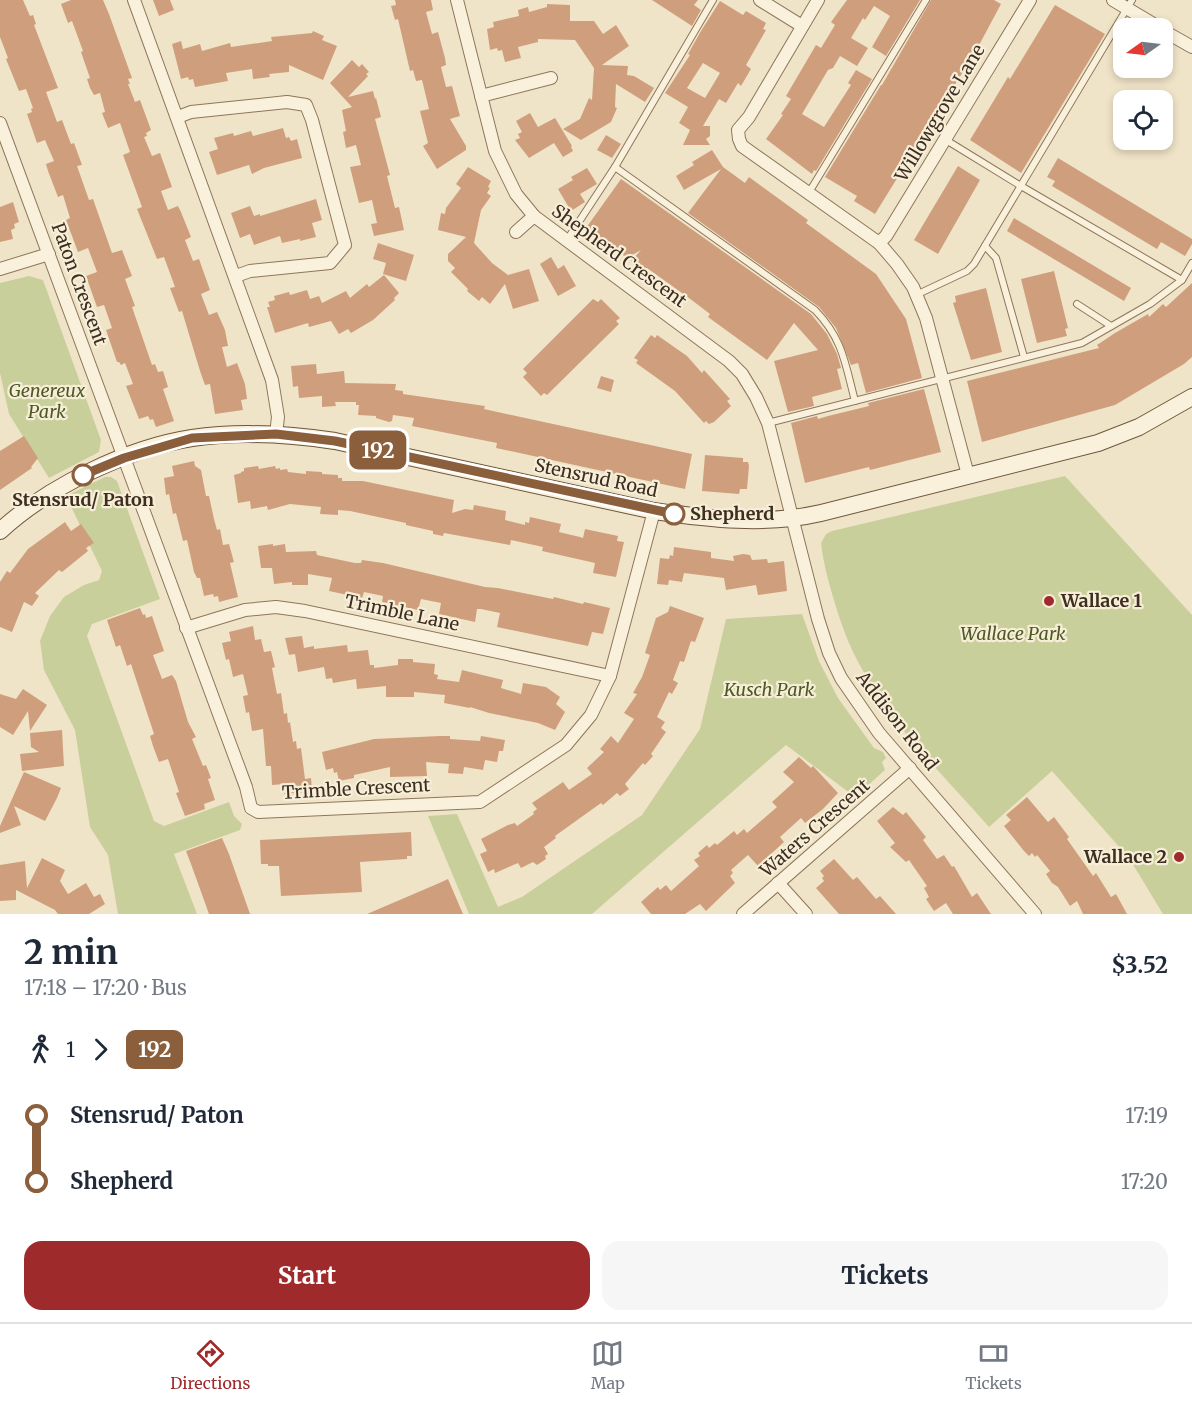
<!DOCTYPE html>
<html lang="en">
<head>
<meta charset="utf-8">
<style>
	:root { --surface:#fff; --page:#f6f6f7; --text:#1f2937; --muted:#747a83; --line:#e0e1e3; --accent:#9e2a2b }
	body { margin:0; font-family:Merriweather,serif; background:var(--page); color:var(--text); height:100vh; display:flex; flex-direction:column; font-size:22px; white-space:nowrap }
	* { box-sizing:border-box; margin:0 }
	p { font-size:20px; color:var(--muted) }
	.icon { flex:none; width:33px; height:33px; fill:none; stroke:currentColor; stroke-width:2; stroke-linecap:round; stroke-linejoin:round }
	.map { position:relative; height:914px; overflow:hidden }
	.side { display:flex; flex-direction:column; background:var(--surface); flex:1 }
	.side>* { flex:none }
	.badge { padding:0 12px; border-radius:9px; font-size:21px; line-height:39px }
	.needle { width:39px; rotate:256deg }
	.tools { position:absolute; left:1113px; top:18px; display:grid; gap:12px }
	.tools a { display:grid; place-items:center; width:60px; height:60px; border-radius:12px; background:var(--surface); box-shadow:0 3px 9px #0003; font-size:30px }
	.map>.badge { position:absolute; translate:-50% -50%; box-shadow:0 0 0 3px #fff }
	.legs { display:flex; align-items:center; gap:9px; height:66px; padding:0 24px; font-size:20px }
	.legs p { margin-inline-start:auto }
	.headline { display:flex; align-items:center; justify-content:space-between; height:102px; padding:0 24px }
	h1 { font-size:33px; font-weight:700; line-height:45px }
	.cta { display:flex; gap:12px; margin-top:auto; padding:12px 24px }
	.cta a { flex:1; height:69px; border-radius:18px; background:var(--accent); color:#fff; font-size:24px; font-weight:700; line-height:69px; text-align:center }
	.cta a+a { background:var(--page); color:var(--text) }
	ul { padding:0 24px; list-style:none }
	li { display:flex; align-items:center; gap:21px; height:66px; font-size:22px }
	li i { display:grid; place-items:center; width:9px; height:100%; margin:0 8px; background:currentColor }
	li i::after { content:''; width:15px; height:15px; margin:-8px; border:4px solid; border-radius:50%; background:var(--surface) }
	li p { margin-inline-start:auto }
	li:first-child i { background:linear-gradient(#0000 50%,currentColor 0) }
	li:last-child i { background:linear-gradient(currentColor 50%,#0000 0) }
	.menu { display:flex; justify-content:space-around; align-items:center; height:84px; border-top:2px solid var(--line); background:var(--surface); font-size:16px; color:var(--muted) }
	.menu a { display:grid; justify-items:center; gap:3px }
	.menu .on { color:var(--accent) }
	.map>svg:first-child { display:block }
	.green { fill:#c9cf9b }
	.building { fill:#cf9f7d; fill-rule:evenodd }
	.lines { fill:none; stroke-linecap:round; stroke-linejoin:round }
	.lane-casing { stroke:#8d765c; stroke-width:8 }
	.street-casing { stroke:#8d765c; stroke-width:14 }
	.secondary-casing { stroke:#6f573f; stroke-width:18 }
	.lane { stroke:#faf1dc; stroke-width:6 }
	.street { stroke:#faf1dc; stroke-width:12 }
	.secondary { stroke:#faf1dc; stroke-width:16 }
	.line-1-casing { stroke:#fff; stroke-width:14 }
	.line-1 { stroke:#8b5e3c; stroke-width:9 }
	.stop-1-dot { fill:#fff; stroke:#8b5e3c; stroke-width:3 }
	.poi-dot { fill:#9e2a2b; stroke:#f7eed8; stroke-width:2 }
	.labels { text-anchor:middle; stroke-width:4.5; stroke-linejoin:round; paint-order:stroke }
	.street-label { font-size:18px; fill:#3d2e20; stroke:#f7eed8 }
	.park-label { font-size:18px; font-style:italic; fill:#4d5a26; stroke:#f7eed8 }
	.stop-label { font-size:18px; font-weight:bold; fill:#3d2e20; stroke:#f7eed8 }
	.poi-label { font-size:18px; font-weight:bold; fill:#3d2e20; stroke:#f7eed8; text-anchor:start }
</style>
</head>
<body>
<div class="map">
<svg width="1192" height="914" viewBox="0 0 1192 914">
	<rect width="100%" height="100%" fill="#f0e4c8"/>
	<g class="green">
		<polygon points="29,276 43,280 101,440 99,452 49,478 9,414 0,373 0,283"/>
		<path d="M 1065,476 L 1192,615 L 1192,914 L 1163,914 L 1129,858 L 1052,771 L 989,827 C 946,778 892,726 862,669 C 849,647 840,621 833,597 C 828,580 823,561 821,543 L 826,534 L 832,531 Z"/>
		<polygon points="105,477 111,477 117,481 160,599 92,624 87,636 154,821 164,826 229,802 234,816 242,824 240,830 174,854 197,914 118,914 108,855 90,827 75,730 44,670 40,641 50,616 64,597 84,585 99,580 102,571 66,496"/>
		<polygon points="802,614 819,661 838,698 874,748 883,752 886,758 882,762 885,770 855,797 786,745 592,914 469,914 428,816 457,814 498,907 522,897 642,815 700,729 726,619"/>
	</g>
	<g class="building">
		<polygon points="0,0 23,0 30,16 33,15 36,24 34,25 58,88 46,92 57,122 62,120 71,144 74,143 82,165 77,166 89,200 93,199 112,253 122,250 132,276 125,279 135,306 132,307 152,365 155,364 158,372 163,371 168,387 163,389 174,421 156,427 153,419 150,420 148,416 139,419 126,386 133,384 125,363 121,365 119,362 117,362 106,330 112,328 104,305 97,307 86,276 97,272 88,248 78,252 66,220 70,218 63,195 58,197 48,171 46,164 54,161 45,140 37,143 27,114 32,112 31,109 33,108 26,89 19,91 6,59 8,58 0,37"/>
		<polygon points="71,0 103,0 109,14 132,78 128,79 130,84 128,84 135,102 140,100 151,130 146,133 147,136 144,137 152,156 160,153 172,187 161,191 168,210 178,206 181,212 191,237 185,240 193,261 199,259 210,290 201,294 209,315 217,312 225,330 228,346 222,347 227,367 237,363 245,384 247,399 241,400 243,410 215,414 210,384 205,385 200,371 182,311 179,312 170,288 175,287 164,257 157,259 137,209 142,207 123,155 130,152 120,123 108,128 102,113 105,112 100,93 94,95 90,88 87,79 90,78 81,52 83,51 72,21 68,23 61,4"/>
		<polygon points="153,0 170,0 174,10 159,16"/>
		<polygon points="395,0 431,0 433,10 426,12 432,34 438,32 445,58 446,65 441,67 446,87 452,86 460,116 450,119 466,146 466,150 437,169 423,146 428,143 420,111 429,109 422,80 416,81 413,70 410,71 398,19 395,20 391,6 396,5"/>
		<polygon points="652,0 698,0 694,5 701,10 692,26"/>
		<polygon points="847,0 920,0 886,56 872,47 890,16 874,6 865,20 863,18 851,38 868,48 857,66 840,56 833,68 828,70 802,114 824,127 851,85 848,83 856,70 872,79 816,171 814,170 812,174 766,139 783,115 781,114 791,99 786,96 816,45 821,48 835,25 831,22"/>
		<polygon points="931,0 994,0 1001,4 977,49 875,214 854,201 857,196 825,177 881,85 882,85"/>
		<path d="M 720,1 L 743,15 L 746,11 L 766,23 L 763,29 L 766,30 L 746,65 L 751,69 L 741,86 L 738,83 L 726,103 L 719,99 L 703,126 L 710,126 L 710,136 L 706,139 L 710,145 L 683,145 L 690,130 L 679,123 L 688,107 L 665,93 L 690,55 L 688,54 L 701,31 ZM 703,63 L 720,73 L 705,98 L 687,88 Z"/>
		<polygon points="547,4 570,5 570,21 594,21 603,34 616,25 629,46 602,65 628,66 627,75 634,76 654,88 645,102 616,84 615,107 617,108 611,122 581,140 563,129 580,119 589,98 592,100 594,68 575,40 538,39 538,42 518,47 521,58 505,62 502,50 498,51 497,48 490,50 487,29 494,27 493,22 519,16 518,10 528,7 529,12 547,7"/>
		<polygon points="1055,5 1105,34 1021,173 970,140 1008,77 1010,79"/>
		<polygon points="313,31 324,36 322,40 337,46 323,80 289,65 289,72 269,74 270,77 253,79 252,69 226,73 228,81 195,87 193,79 189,80 188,77 181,79 172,44 181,41 183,49 200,44 202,51 230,43 231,47 272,41 271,37 312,33"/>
		<polygon points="352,60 359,67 362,64 369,72 366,74 368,76 348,97 373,91 375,99 376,98 381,117 375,119 390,175 387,176 395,208 399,207 404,230 374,236 371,224 377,223 372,200 359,203 350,167 361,165 356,145 346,148 343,132 346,131 342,110 352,107 330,83"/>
		<polygon points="530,113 538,127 555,118 572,146 571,147 573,151 563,157 554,143 529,158 515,140 520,138 518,134 522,132 516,121"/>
		<polygon points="283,128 286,138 289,137 291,141 297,139 302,158 264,168 252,174 249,165 217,175 209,152 218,149 214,138 233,133 234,136 251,131 253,136"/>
		<polygon points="606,135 621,144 612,158 597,150"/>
		<polygon points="712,150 723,167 745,183 749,177 808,220 806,223 876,274 906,319 922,378 866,393 858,363 851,365 836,328 819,307 688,213 721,169 684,190 676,176 694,165 692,162"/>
		<polygon points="1058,158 1192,239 1192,244 1185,256 1161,242 1157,249 1052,186 1055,181 1047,177"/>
		<polygon points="958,166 980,180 938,254 914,240"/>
		<polygon points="468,167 491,181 488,187 490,188 487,193 491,196 481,210 474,243 492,263 508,275 529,269 539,301 513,309 505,284 490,304 482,297 479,301 467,291 468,289 451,272 455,268 448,261 448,254 466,237 438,230 441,213 445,214 446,208 461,188 456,184"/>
		<polygon points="587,168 597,184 580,194 585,202 571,211 558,189 573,180 571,177"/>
		<polygon points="621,179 811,314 827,334 837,354 841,368 837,369 842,389 812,397 814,406 788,412 774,361 818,350 794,323 767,360 708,317 710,314 689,298 647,268 645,271 631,261 641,250 627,258 586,228"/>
		<polygon points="316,199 322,220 312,223 316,237 300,241 300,239 282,243 280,236 254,245 250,234 240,238 231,213 250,206 254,216 260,214 260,216"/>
		<polygon points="13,202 19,222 14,224 15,228 11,230 13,239 0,242 0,207"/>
		<polygon points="1014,218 1131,288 1124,301 1007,231"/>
		<polygon points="378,243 414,255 406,281 383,274 386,263 373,259"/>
		<polygon points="551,257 558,269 564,265 576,286 558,296 540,264"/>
		<polygon points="1054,271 1068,328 1065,329 1067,336 1037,343 1021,279"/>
		<polygon points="384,275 399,293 394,298 395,300 373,320 351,333 348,329 339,334 331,321 309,327 308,323 275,333 267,307 270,307 268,302 275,300 274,296 289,292 290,295 307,290 310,299 319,296 322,303 346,291 350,298 367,284 369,287"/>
		<polygon points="1192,283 1192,357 1184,364 1115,405 982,442 967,381 1099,348 1097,345 1115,333 1148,314 1149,317 1163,304 1166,307"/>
		<polygon points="986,288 1002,352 971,360 953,303 956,302 955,296"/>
		<polygon points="593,299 598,302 601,299 620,318 616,321 619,324 547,395 544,393 541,396 523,377 527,373 523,369"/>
		<polygon points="651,335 655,338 657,335 687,356 702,373 704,370 730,399 727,401 731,406 714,422 709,424 706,421 704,423 675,391 636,363 638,360 634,358"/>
		<polygon points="316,364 317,374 344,371 345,383 396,384 395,390 403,391 403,394 485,406 484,409 692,454 685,489 496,448 497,443 412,426 414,418 393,415 392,421 389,422 376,418 376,416 358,415 359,405 356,405 356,402 335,402 336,406 322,407 322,396 299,398 298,386 293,387 291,366"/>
		<polygon points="601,376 614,380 611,392 597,388"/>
		<polygon points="924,389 941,452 870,470 869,467 805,483 791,423 817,416 818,419 828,416 869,406 868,403"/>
		<polygon points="24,436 38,458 31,467 32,468 0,490 0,451"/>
		<polygon points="705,455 743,458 743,462 748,462 749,466 747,489 740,489 739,494 702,491"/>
		<polygon points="194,461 195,466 201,470 206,496 209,496 214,519 217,530 220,529 223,545 229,544 234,562 230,563 238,597 219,602 218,596 214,597 213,594 204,596 200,578 197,578 194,572 187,540 183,541 176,513 173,514 169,494 166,495 164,478 174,476 172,466"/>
		<polygon points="258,466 259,469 275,466 276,469 280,468 280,470 287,469 288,472 306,474 306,471 322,472 322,474 338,475 338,478 342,478 342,481 363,481 454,500 452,513 465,509 473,510 474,505 506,511 505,520 525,525 525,522 529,523 530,517 561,524 559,532 580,537 583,538 585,529 618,536 617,541 624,542 616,577 593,573 595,563 542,551 543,547 511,540 510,545 444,533 443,536 433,534 433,531 406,525 406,523 350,511 338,510 338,515 320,514 321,507 290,504 268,510 267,506 251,509 250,501 238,503 234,475 241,473 241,472 244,471 244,468"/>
		<polygon points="65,522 71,531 81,524 94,543 86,548 88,551 62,572 59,570 35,593 39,596 32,606 24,602 12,632 0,627 0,582 7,571 10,573 28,549"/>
		<polygon points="273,544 273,546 285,544 286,552 316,551 317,555 355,563 361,563 362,560 383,563 485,587 498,588 553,599 554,597 583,604 584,602 610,608 603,634 592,632 588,646 497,627 500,613 481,609 477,609 475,622 439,614 441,603 421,599 418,610 382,602 383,596 364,592 362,598 329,591 332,578 308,574 308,585 292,585 292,582 274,584 272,568 261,568 258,546"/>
		<polygon points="674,547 711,552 711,558 734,561 733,556 743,554 750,555 752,560 767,559 768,563 784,561 787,591 758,595 756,585 726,590 724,578 684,573 682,582 669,580 668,585 657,584 660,558 669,559 670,555 673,556"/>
		<polygon points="670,606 704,618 695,642 691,641 684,662 680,661 673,680 678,683 672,694 669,692 657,717 665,722 661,728 666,732 651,754 653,756 645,765 643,763 625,784 629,789 620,796 617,793 603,805 601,803 555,836 556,838 544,847 548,854 545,856 546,859 537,865 533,862 521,868 518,863 495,873 494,869 488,872 480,854 487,851 481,839 508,825 515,823 517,826 534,814 533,812 537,809 532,803 563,782 569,790 592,774 587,768 604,752 600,749 611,736 618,743 634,719 624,713 637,694 633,693 642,677 650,655 645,653 656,618 668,612"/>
		<polygon points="140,608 143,615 145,614 146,618 152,616 164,651 153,655 162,679 172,675 176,681 188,722 196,737 192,739 203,766 206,765 211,778 208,779 215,800 204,804 205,809 185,816 176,793 179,792 168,759 159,762 153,746 150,736 154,734 131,664 127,666 120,645 116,647 107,620"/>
		<polygon points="253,626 255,640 261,639 264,652 271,651 275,667 272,668 277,694 281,693 284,714 287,713 288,723 290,722 293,742 296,741 297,749 301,748 305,779 311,778 312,790 306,790 306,792 284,794 284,784 272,785 271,766 266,766 263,729 252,731 249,712 246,713 243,696 248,695 243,674 233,677 229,659 226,660 222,643 231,641 229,632"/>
		<polygon points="302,636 304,648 314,646 314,649 347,645 348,652 368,650 370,665 374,665 374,668 398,665 398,659 413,659 413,662 435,664 434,674 438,675 437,679 459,682 462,670 503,680 501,688 521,694 523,683 546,687 560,697 556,704 565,712 555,730 538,723 489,713 470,707 470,708 444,703 445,695 414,692 414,697 386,697 386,686 357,689 356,679 333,683 332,678 326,679 324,667 298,672 295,654 289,655 285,638"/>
		<polygon points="23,689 47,705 30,731 28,711 13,735 0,727 0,694 16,699"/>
		<polygon points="62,730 64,766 22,771 20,754 39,752 31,747 30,733"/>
		<polygon points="440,736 450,736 450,739 480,741 481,736 505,740 503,751 499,751 497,762 485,760 483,770 464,767 463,774 448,773 449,764 426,762 427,776 390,777 390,767 354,775 354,778 339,781 337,772 334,773 333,768 326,770 322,752 374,739"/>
		<polygon points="799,757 811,768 813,766 838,793 823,809 805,823 801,818 780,837 784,842 758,866 748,855 731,870 733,873 730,876 735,883 706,911 700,904 685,914 651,914 641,902 658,887 660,890 666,885 671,891 699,866 694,860 700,856 698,853 707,845 709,848 715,843 717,845 734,831 737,835 744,829 747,833 777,807 772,802 794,782 783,772"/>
		<polygon points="24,772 61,788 57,798 45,821 14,806 21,825 0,833 0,826"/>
		<polygon points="1027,797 1048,822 1054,817 1069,837 1067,839 1093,876 1096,873 1111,897 1116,894 1127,914 1083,914 1077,901 1070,906 1058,887 1052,883 1046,874 1050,871 1037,855 1035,857 1032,853 1029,856 1024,851 1004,826 1011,820 1006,815"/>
		<polygon points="893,807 903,815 906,812 926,837 923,840 937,859 944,855 952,867 954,866 972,897 977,893 991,914 953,914 946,903 934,911 926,899 929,897 924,888 927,886 909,860 906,862 890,847 895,843 877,821"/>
		<polygon points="411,832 412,856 407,856 407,859 360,862 362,892 281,896 279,866 268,866 268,864 261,864 260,840"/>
		<polygon points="222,838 229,854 250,914 209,914 191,864 186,851"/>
		<polygon points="42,858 65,870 60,881 68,894 86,883 94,897 100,894 105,904 89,914 58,914 55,910 16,890 16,900 0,901 0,865 25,861 27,888"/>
		<polygon points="834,859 853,880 857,877 876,899 880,896 896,914 839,914 816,888 824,881 822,878 824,876 820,871"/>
		<polygon points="448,879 463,914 367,914 437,884"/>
	</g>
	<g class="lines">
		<defs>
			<g id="lane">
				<polyline points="946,140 1021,186 1182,280"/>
				<path d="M 615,167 L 815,310 C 843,339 845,363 855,401"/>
				<polyline points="808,194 926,0"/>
				<polyline points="567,240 615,167 713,0"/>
				<polyline points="985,246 996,258 1024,357"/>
				<polyline points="916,295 967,271 974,264 1132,0"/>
				<polyline points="1077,304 1111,326"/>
				<polyline points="768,423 1082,343 1150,304 1182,280 1192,263"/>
			</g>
			<g id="street">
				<polyline points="134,0 272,380 278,417 276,434"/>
				<polyline points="457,0 495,151 516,194 534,216 729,361 742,374 756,397 768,423 818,619 829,653 841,678 879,733 1035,914"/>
				<polyline points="760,0 802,26"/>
				<polyline points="818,0 749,117 738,130 739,139 742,146 879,243 897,264 913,287 926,318 968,475"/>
				<polyline points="1113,0 1160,28"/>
				<polyline points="1162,30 1192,47"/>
				<polyline points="481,96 551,78"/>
				<polyline points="178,117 191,112 287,102 306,105 312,120 345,245 330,263 250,271 236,276"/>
				<polyline points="0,123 246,787 251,808 258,812 480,802 566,745 591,715 610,676 654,511"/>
				<polyline points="516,232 534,216"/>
				<polyline points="879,243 886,236 1030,0"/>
				<polyline points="0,269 49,254"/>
				<polyline points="186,628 245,610 276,607 305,611 610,676"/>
				<polyline points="778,883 806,914"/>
				<polyline points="743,914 910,768"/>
			</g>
			<path id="secondary" d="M 0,531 C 48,487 127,448 192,438 C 239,431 288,434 335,441 L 654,511 C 710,519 765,526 821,513 L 1098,443 L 1139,427 L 1192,397"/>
		</defs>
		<use href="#lane" class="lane-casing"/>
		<use href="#street" class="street-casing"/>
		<use href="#secondary" class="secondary-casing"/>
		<use href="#lane" class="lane"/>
		<use href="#street" class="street"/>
		<use href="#secondary" class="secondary"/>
	</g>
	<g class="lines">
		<defs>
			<polyline id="line-1" points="83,475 124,458 192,438 276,434 335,441 674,514"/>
		</defs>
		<use href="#line-1" class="line-1-casing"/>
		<use href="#line-1" class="line-1"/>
	</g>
	<g class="stop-1-dot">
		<circle cx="83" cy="475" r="10"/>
		<circle cx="674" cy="514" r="10"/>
	</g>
	<g class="poi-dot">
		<circle cx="1049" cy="601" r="6"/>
		<circle cx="1179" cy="857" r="6"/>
	</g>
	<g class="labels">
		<g class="street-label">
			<text transform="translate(940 113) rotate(-59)" y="6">Willowgrove Lane</text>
			<text transform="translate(619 256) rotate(36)" y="6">Shepherd Crescent</text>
			<text transform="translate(79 284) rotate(70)" y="6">Paton Crescent</text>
			<text transform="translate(596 478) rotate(12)" y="6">Stensrud Road</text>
			<text transform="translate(402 613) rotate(12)" y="6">Trimble Lane</text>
			<text transform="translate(897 721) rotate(52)" y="6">Addison Road</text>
			<text transform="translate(356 789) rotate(-3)" y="6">Trimble Crescent</text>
			<text transform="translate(815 828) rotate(-41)" y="6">Waters Crescent</text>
		</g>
		<g class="park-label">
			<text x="47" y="397">Genereux<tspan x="47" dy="21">Park</tspan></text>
			<text x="1013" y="640">Wallace Park</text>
			<text x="769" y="696">Kusch Park</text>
		</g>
		<g class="stop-label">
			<text x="83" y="506">Stensrud/ Paton</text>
			<text x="690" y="520" text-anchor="start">Shepherd</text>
		</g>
		<g class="poi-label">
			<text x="1061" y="607">Wallace 1</text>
			<text x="1167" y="863" text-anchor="end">Wallace 2</text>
		</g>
	</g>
</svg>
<div class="tools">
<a><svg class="needle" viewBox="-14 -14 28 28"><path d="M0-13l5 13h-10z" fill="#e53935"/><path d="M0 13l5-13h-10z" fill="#747a83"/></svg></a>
<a><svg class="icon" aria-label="locate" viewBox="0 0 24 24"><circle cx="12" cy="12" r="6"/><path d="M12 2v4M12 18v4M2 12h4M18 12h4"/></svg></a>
</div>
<b class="badge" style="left:378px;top:450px;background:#8b5e3c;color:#fff">192</b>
</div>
<section class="side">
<div class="headline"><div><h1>2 min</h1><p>17:18 – 17:20 · Bus</p></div><b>$3.52</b></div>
<div class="legs"><svg class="icon" aria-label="walk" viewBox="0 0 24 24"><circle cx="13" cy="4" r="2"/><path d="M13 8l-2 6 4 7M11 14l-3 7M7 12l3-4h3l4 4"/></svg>1<svg class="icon" aria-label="forward" viewBox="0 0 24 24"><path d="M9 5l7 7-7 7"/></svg><b class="badge" style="background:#8b5e3c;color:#fff">192</b></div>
<ul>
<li><i style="color:#8b5e3c"></i><b>Stensrud/ Paton</b><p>17:19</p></li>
<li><i style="color:#8b5e3c"></i><b>Shepherd</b><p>17:20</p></li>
</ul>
<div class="cta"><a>Start</a><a>Tickets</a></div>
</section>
<nav class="menu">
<a class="on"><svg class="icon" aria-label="directions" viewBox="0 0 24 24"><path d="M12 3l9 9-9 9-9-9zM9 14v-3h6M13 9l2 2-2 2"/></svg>Directions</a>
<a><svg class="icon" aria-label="map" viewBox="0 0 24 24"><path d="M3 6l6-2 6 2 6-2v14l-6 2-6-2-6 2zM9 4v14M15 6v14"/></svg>Map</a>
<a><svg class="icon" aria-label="tickets" viewBox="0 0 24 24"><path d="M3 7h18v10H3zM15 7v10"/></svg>Tickets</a>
</nav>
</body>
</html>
